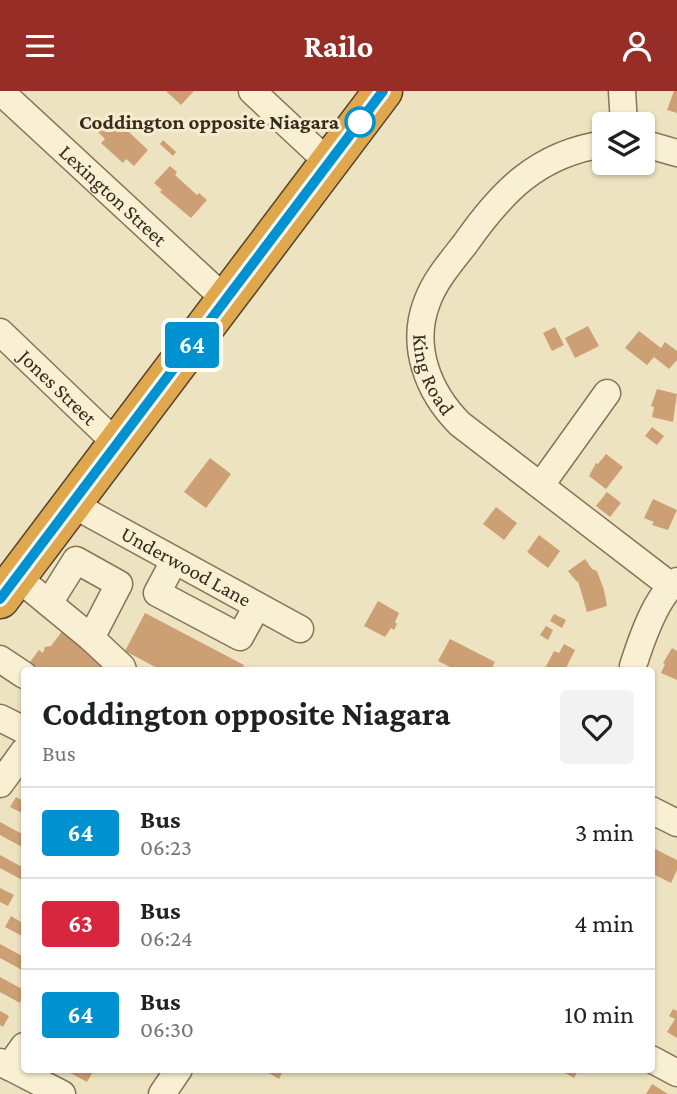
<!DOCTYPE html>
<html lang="en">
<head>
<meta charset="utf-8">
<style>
	:root { --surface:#fff; --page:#f2f2f2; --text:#202124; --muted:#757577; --line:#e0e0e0; --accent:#972d27 }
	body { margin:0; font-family:"Crimson Pro",serif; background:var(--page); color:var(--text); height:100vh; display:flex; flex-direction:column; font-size:26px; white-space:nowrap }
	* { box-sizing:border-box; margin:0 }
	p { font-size:23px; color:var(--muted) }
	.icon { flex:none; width:38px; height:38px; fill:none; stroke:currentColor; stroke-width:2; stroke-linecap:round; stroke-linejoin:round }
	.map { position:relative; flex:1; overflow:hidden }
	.drawer { position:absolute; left:21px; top:576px; width:634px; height:406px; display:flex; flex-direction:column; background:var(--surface); border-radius:7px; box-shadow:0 2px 5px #0004 }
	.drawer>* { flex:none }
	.badge { padding:0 14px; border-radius:5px; font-size:24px; line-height:46px }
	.tools { position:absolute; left:592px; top:21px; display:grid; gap:14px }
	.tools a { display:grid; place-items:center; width:63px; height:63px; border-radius:7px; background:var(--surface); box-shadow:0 2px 5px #0004; font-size:35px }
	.map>.badge { position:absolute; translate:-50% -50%; box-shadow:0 0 0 4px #fff }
	.round { display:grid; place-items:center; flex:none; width:74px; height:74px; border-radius:7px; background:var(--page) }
	.summary { display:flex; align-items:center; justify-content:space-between; height:119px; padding:0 21px }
	h1 { font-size:33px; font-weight:700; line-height:52px }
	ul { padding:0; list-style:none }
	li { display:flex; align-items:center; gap:21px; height:91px; padding:0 21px; border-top:2px solid var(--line) }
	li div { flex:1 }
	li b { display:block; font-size:26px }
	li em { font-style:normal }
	li .badge { min-width:77px; font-weight:700; text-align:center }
	header { display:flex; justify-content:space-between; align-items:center; height:91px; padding:0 21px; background:var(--accent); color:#fff; font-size:32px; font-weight:700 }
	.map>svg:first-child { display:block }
	.building { fill:#cd9f75 }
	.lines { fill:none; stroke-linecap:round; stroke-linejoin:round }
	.minor-casing { stroke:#877458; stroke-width:29 }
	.highway-casing { stroke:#55422c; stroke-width:41 }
	.minor { stroke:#f9f0d3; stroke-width:26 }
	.highway { stroke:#dfa84f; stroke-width:38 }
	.line-casing { stroke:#fff; stroke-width:16 }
	.line { stroke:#0092d0; stroke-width:10 }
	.stop-dot { fill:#fff; stroke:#0092d0; stroke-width:3.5 }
	.labels { text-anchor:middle; stroke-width:6; stroke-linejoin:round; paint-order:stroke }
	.stop-label { font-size:21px; font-weight:bold; fill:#372b1d; stroke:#f6edd0; text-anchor:end }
	.street-label { font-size:21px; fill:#372b1d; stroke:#f6edd0 }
</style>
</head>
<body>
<header><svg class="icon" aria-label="menu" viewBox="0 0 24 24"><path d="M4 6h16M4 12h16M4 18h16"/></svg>Railo<svg class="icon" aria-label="person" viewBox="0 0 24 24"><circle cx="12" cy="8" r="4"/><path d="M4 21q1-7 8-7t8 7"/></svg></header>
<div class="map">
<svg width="677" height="1003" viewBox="0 0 677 1003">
	<rect width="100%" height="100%" fill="#eee3c0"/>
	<g class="building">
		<polygon points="166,0 194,0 181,14"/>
		<polygon points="674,0 677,0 677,22 667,19"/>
		<polygon points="112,25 148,59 134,75 126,68 123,72 101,52 105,48 98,41"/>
		<polygon points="163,49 176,61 173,65 160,53"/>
		<polygon points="170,75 177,81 175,84 197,104 199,102 207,109 191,127 160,101 162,99 154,92"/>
		<polygon points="588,235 599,255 575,267 565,247"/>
		<polygon points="555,236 564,254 552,260 543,242"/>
		<polygon points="639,240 661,257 665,251 677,260 677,269 669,278 654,266 647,274 625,257"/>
		<polygon points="657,298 677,303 673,331 652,326 654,316 651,315"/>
		<polygon points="652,336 664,345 657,354 645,345"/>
		<polygon points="606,363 623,376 606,398 589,385 596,372 598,373"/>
		<polygon points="210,367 231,383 206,417 184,401"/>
		<polygon points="607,401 621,412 610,426 596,415"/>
		<polygon points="653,408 677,419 668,439 652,434 654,431 644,427"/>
		<polygon points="496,416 517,432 504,449 483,433"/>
		<polygon points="539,444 560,460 548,477 527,461"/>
		<polygon points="585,468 592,478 597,480 604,499 607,515 587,521 578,490 577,491 568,480"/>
		<polygon points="378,510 399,522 395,531 397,533 394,539 391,537 385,546 364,535"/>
		<polygon points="145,522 244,574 242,579 161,579 125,560"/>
		<polygon points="554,523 566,529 562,537 550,530"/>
		<polygon points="66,535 111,579 41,579 30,571 39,559 43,562 45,556 51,555"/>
		<polygon points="546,535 553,539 548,549 540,544"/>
		<polygon points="450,548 495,571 491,579 456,579 438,570"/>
		<polygon points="564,553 575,559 565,579 544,579 554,560 559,562"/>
		<polygon points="672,557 677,560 677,589 661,582 665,573 663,572"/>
		<polygon points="16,706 24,710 24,723 10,716"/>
		<polygon points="0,731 24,744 24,757 0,744"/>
		<polygon points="651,756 677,769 677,779 671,792 651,782"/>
		<polygon points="0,764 24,777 24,790 0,777"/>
		<polygon points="0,797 14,804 8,815 0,811"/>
		<polygon points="11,825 24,833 24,846 5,836"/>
		<polygon points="0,853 24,866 24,880 0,867"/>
		<polygon points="0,886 24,899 20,912 0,901"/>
		<polygon points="673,918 677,920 677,947 667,941 675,928 669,925"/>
		<polygon points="0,920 9,925 3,936 0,934"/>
		<polygon points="63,978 92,978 94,979 87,991"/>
		<polygon points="262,978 284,978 279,988"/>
		<polygon points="558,978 579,978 574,987"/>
		<polygon points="652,993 668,1003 646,1003"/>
	</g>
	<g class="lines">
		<defs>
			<g id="minor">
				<path id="s1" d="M 0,0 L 226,209"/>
				<polyline points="252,0 329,72"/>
				<polyline points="622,0 624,33"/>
				<polyline points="642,52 677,62"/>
				<path id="s2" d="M 604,53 C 538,63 502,100 465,153 C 451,171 435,189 427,211 C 410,255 428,301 460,333 L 671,495"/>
				<path id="s3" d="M 0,241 L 117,353"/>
				<polyline points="541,394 607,302"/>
				<path id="s4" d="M 72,413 L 300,538"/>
				<polyline points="174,470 157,502 240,546 257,515"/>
				<polyline points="17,486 91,547 122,576 123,579"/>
				<polyline points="49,512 76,469 119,493 91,547"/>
				<polyline points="0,568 24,584"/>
				<path d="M 633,575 C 641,550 656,505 677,490"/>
				<polyline points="0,627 24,639"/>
				<polyline points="0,693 24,660"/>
				<polyline points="651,719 677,732"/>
				<polyline points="651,968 677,982"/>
				<polyline points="0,971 62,1003"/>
				<polyline points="9,976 24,955"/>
				<polyline points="162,1003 179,978"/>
			</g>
			<polyline id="highway" points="0,508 383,0"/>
		</defs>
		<use href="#minor" class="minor-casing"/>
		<use href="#highway" class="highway-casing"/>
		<use href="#minor" class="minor"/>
		<use href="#highway" class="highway"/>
	</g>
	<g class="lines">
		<defs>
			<polyline id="line" points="0,508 383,0"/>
		</defs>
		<use href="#line" class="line-casing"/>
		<use href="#line" class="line"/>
	</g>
	<circle class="stop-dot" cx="360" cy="31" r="14"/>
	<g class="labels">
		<g class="stop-label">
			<text x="339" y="38">Coddington opposite Niagara</text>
		</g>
		<g class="street-label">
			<text dy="7" stroke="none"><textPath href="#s1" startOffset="154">Lexington Street</textPath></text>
			<text dy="7" stroke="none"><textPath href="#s2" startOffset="322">King Road</textPath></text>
			<text dy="7" stroke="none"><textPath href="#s3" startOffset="80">Jones Street</textPath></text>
			<text dy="7" stroke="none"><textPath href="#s4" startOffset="130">Underwood Lane</textPath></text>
		</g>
	</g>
</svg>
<div class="tools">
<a><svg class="icon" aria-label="layers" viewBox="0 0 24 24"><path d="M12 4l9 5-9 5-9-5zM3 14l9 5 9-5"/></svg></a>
</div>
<b class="badge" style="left:192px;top:254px;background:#0092d0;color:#fff">64</b>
<section class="drawer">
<div class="summary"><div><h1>Coddington opposite Niagara</h1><p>Bus</p></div><a class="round"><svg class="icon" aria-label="heart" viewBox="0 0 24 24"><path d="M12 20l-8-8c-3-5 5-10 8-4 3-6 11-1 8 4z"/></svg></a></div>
<ul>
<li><span class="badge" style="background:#0092d0;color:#fff">64</span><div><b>Bus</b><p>06:23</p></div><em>3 min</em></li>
<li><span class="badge" style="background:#d7263d;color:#fff">63</span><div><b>Bus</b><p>06:24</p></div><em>4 min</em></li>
<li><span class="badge" style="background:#0092d0;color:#fff">64</span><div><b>Bus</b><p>06:30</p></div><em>10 min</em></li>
</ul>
</section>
</div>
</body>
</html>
